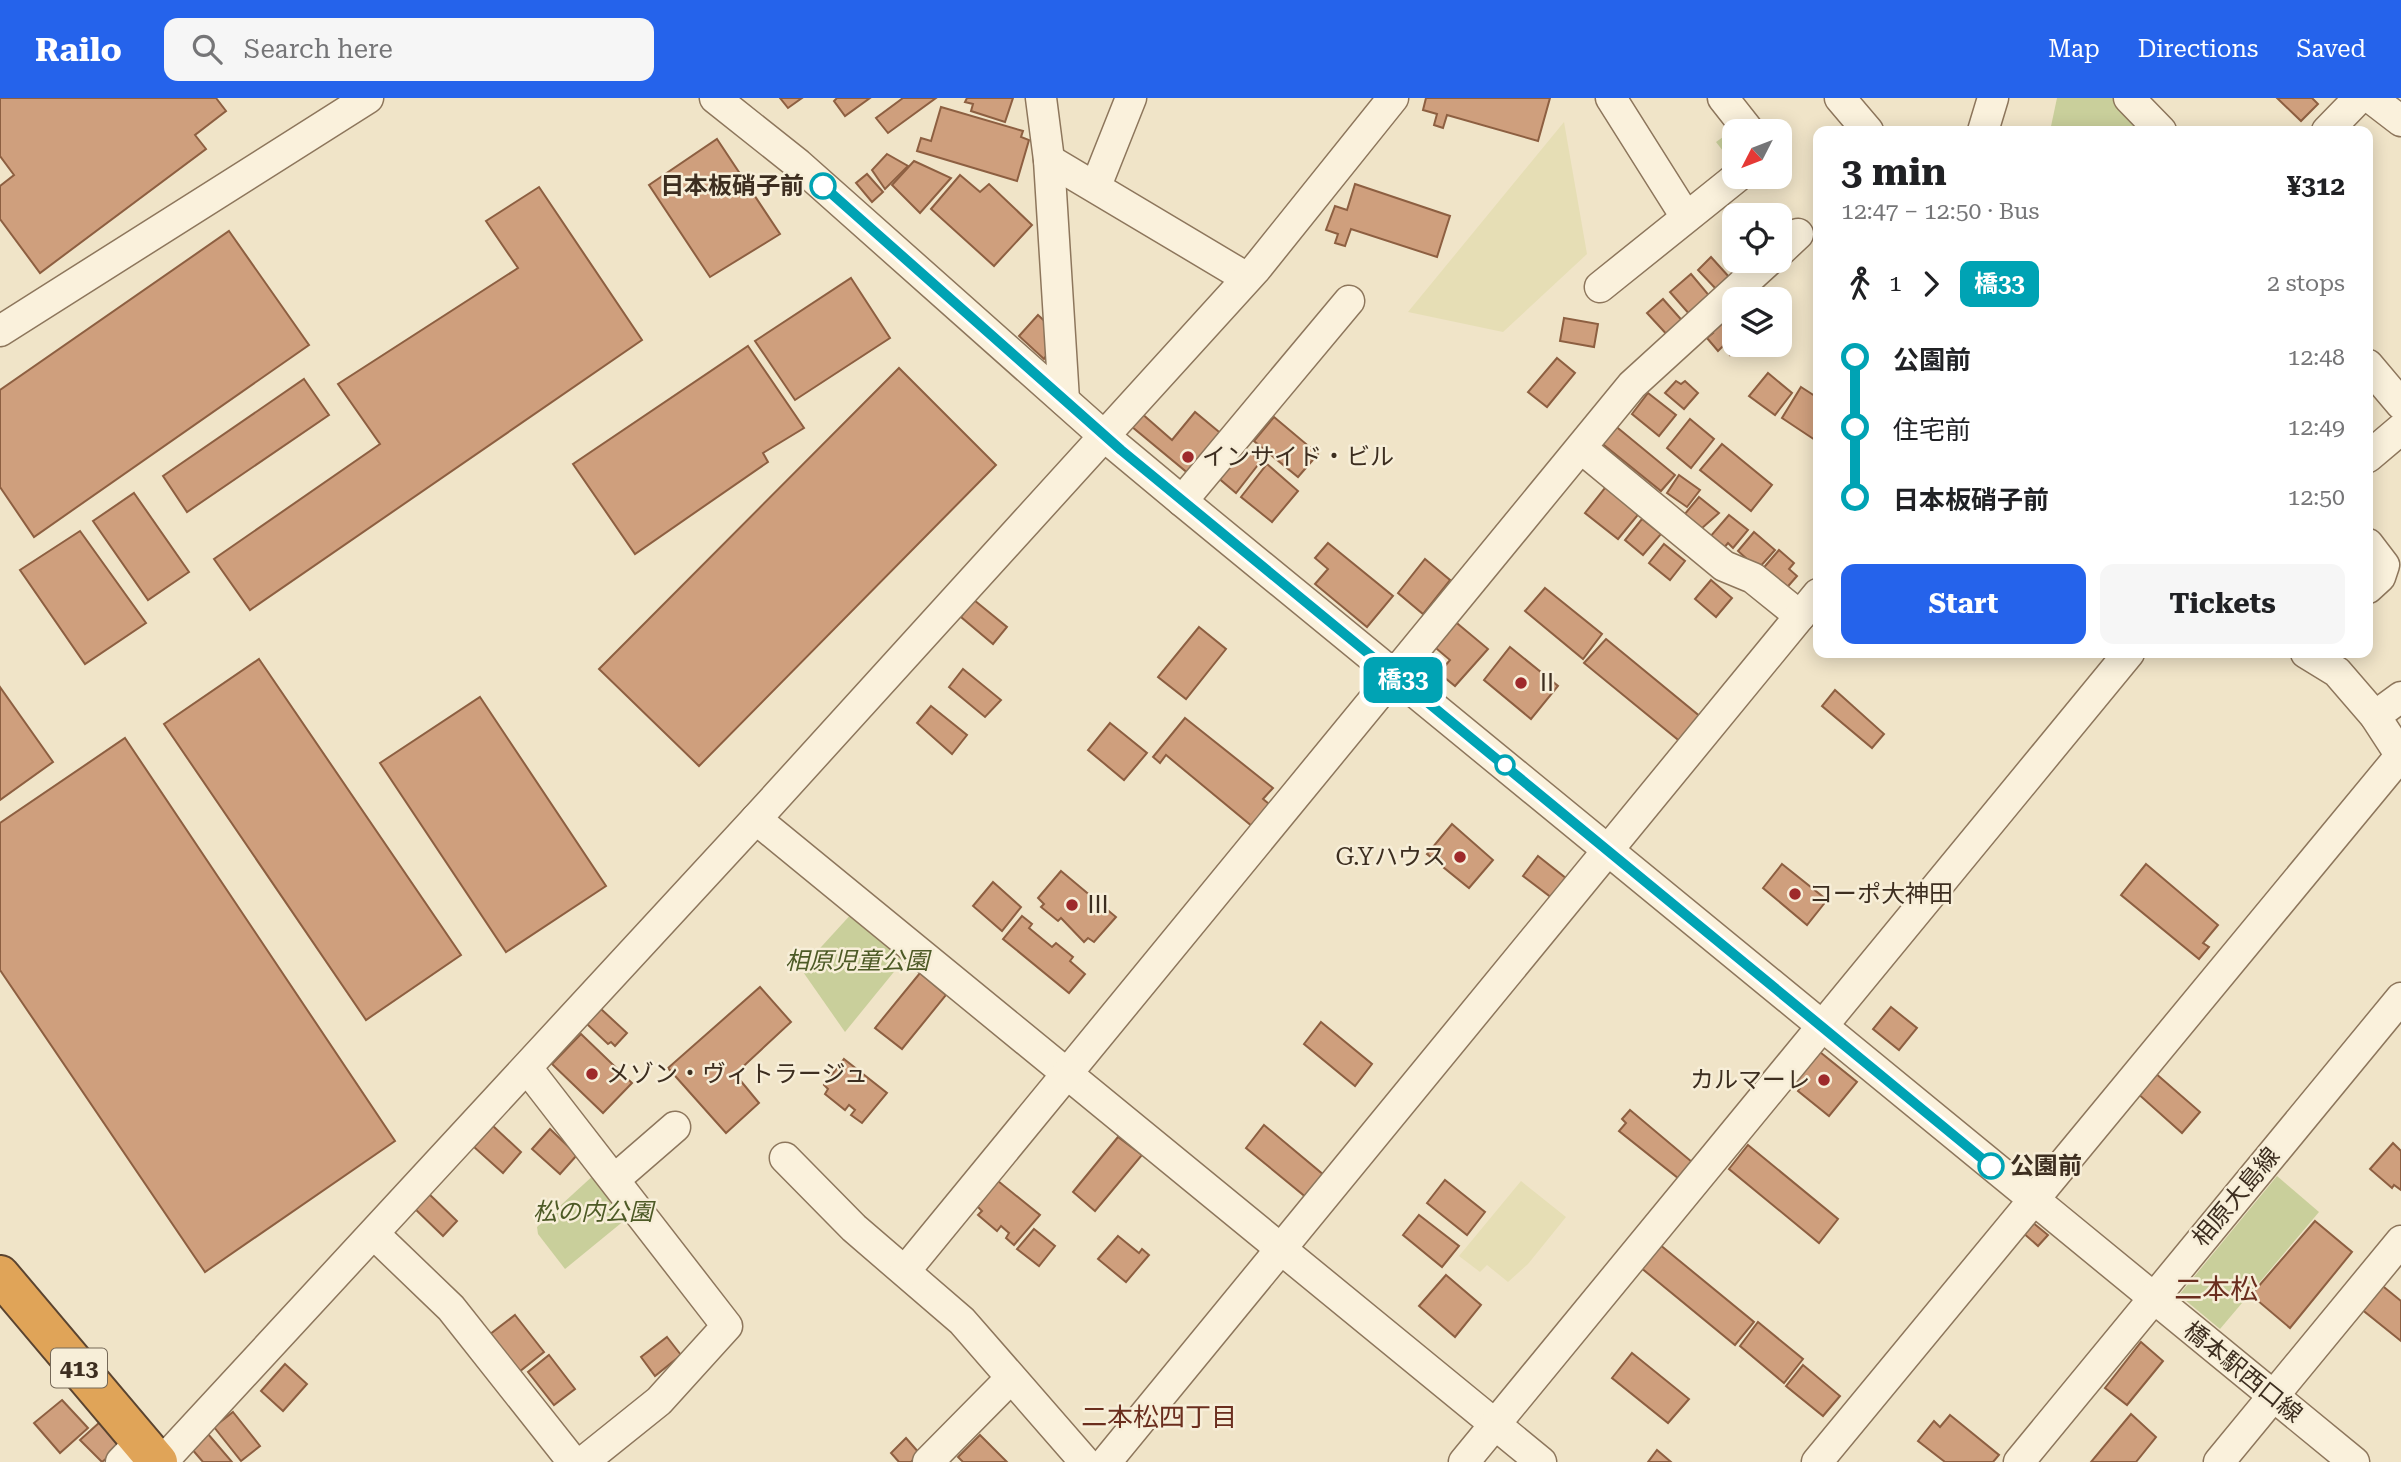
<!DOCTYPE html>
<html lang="en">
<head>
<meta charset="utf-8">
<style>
	:root { --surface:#fff; --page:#f6f6f6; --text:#202124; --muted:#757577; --accent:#2563eb }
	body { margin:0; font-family:"Roboto Serif","Noto Sans JP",serif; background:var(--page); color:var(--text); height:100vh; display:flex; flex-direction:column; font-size:26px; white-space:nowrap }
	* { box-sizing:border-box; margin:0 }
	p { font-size:23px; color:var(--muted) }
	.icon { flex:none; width:38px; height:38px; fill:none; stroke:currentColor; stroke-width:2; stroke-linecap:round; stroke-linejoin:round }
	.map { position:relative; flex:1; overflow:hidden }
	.panel { position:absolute; left:1813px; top:28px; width:560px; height:532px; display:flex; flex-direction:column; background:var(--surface); border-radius:14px; box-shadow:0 4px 18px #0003 }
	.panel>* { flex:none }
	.badge { padding:0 14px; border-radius:10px; font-size:24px; line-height:46px }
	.needle { width:46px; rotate:228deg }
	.fabs { position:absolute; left:1722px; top:21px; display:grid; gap:14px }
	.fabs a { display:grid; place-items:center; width:70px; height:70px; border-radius:14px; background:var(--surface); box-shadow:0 4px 18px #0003; font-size:35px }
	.map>.badge { position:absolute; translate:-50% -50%; box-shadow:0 0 0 4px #fff }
	.legs { display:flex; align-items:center; gap:10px; height:77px; padding:0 28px; font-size:23px }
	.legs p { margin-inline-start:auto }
	.headline { display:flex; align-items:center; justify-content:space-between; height:119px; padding:0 28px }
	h1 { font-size:38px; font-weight:700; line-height:52px }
	.primary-button { display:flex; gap:14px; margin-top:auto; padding:14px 28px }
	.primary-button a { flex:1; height:80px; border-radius:14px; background:var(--accent); color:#fff; font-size:28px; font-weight:700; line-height:80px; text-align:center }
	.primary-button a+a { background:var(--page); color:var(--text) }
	ul { padding:0 28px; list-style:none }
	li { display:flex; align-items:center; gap:24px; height:70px; font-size:26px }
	li i { display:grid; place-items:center; width:10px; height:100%; margin:0 9px; background:currentColor }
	li i::after { content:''; width:18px; height:18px; margin:-9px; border:5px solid; border-radius:50%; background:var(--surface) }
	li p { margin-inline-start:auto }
	li:first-child i { background:linear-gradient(#0000 50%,currentColor 0) }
	li:last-child i { background:linear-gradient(currentColor 50%,#0000 0) }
	header { display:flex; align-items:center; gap:42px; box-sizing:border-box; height:98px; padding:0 35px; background:var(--accent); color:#fff }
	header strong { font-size:33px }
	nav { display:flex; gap:38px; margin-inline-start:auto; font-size:24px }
	.search { width:490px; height:63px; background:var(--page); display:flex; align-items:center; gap:18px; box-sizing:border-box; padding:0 24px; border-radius:14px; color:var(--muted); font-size:26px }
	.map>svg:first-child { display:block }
	.farmland { fill:#e6deb5 }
	.green { fill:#c9cf9b }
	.building { fill:#cf9f7d; stroke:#8d5f41; stroke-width:2 }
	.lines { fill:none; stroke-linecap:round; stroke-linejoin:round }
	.minor-casing { stroke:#8d765c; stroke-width:33 }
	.highway-casing { stroke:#5b4430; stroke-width:42 }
	.minor { stroke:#faf1dc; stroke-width:30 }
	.highway { stroke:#e0a458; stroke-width:38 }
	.line-1-casing { stroke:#fff; stroke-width:16 }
	.line-1 { stroke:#00a3b4; stroke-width:10 }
	.stop-1-dot { fill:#fff; stroke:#00a3b4; stroke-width:3.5 }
	.poi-dot { fill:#9e2a2b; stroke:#f7eed8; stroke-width:2.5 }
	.labels { text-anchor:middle; stroke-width:5; stroke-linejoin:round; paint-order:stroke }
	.shield { fill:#f7eed8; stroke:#756857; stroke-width:2 }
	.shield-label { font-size:23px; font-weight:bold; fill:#3d2e20 }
	.stop-label { font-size:24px; font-weight:bold; fill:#3d2e20; stroke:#f7eed8; text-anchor:end }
	.poi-label { font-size:24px; fill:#3d2e20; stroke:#f7eed8; text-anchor:start }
	.park-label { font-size:24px; font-style:italic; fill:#4d5a26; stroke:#f7eed8 }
	.street-label { font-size:24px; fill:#3d2e20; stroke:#f7eed8 }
	.neighbourhood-label { font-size:26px; fill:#6b2e1e; stroke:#f7eed8 }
	.quarter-label { font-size:28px; fill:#6b2e1e; stroke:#f7eed8 }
</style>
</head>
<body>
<header>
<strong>Railo</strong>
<div class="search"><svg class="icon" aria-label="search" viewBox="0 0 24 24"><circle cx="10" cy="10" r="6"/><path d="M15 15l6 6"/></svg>Search here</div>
<nav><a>Map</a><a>Directions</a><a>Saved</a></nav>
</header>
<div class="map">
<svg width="2401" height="1364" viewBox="0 0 2401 1364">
	<rect width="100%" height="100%" fill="#f0e4c8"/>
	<g class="farmland">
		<polygon points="1564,24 1587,156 1503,234 1408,214"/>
		<polygon points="1521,1083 1566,1119 1528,1166 1508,1184 1487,1167 1480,1174 1459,1158"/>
	</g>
	<g class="green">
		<polygon points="2057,0 2113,0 2135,22 2134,33 2050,33"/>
		<polygon points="1737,29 1734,33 1734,67 1716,44"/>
		<polygon points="854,813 906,859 845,934 801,871"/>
		<polygon points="596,1075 631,1117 565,1171 538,1136 537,1129"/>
		<polygon points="2277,1078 2319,1114 2220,1231 2179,1197"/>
	</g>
	<g class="building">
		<polygon points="0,0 216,0 226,13 195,37 206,51 40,175 0,121 0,88 14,77 0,58"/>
		<polygon points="780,0 802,0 788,10"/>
		<polygon points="837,0 870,0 845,18 834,3"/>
		<polygon points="903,0 936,0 888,35 876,20"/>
		<polygon points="967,0 1013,0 1005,24 971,13 973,6 965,4"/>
		<polygon points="1426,0 1550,0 1538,43 1447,17 1443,30 1434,27 1437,16 1423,12"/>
		<polygon points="2277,0 2312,0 2318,6 2301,23"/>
		<polygon points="941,9 1023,33 1021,39 1029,42 1017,83 917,53 921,40 931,43"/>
		<polygon points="717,41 780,136 710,179 649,87"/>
		<polygon points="887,56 908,68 885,91 872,72"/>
		<polygon points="914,63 951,80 920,115 892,87"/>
		<polygon points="867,76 883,94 872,104 856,85"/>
		<polygon points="960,77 980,94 989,86 1032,127 994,168 931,111"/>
		<polygon points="1355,86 1450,118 1437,159 1351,131 1345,148 1335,145 1338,136 1326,132 1335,108 1347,112"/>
		<polygon points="539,89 642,242 250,512 214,461 380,346 338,286 518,170 486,123"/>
		<polygon points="229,133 309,247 34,439 0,389 0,292"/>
		<polygon points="1711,159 1730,180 1717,192 1698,172"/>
		<polygon points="1691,176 1712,201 1691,218 1670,194"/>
		<polygon points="851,180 890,240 795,302 755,243"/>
		<polygon points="1663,201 1686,227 1671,241 1647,215"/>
		<polygon points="1038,217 1051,229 1053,247 1044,261 1019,238"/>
		<polygon points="1722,218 1734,229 1734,247 1743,247 1730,257 1723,248 1718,253 1707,240 1713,235 1708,230"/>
		<polygon points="1564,220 1598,226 1594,249 1560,243"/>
		<polygon points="748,248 804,330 763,355 768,364 635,456 573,366"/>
		<polygon points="1557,260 1575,275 1547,309 1528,294"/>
		<polygon points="899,270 996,367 699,668 599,571"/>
		<polygon points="1768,275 1792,295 1775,317 1749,298"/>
		<polygon points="304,281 329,317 187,414 163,378"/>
		<polygon points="1676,283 1681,286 1685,283 1698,295 1684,311 1665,295"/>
		<polygon points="1801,289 1818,300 1818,344 1782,320"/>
		<polygon points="1648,295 1676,317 1659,338 1632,316"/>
		<polygon points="1140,314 1172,342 1195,314 1224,338 1189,376 1131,328"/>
		<polygon points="1274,319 1318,356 1298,379 1254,343"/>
		<polygon points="1690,321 1714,341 1691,370 1667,350"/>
		<polygon points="1613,326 1675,377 1661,393 1599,343"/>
		<polygon points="1722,346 1772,387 1751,413 1700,372"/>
		<polygon points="1241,347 1261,363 1236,395 1216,378"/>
		<polygon points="1267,366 1298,393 1272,424 1241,399"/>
		<polygon points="1679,377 1700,392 1687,409 1667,395"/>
		<polygon points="1609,385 1642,412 1618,441 1585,415"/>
		<polygon points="134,395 189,474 148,502 93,423"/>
		<polygon points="1699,399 1719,415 1701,431 1684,417"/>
		<polygon points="1729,417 1748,432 1733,450 1728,445 1723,451 1709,440"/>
		<polygon points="1642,421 1661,436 1643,457 1625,442"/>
		<polygon points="80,433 146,525 85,566 20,472"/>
		<polygon points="1754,434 1775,452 1758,471 1738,453"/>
		<polygon points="1328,445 1393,498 1367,529 1315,486 1328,471 1315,460"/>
		<polygon points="1664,446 1685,463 1670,482 1649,465"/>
		<polygon points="1779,452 1794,465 1789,471 1797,478 1783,494 1760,474"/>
		<polygon points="1425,461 1450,482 1423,516 1398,495"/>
		<polygon points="1711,482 1732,500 1716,519 1695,501"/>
		<polygon points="1545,490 1602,536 1583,561 1525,513"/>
		<polygon points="974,502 1007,529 993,546 961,519"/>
		<polygon points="1452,521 1488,551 1455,588 1439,575 1450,562 1431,546"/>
		<polygon points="1199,529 1226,551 1186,601 1158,579"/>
		<polygon points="1606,541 1702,620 1682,645 1584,565"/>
		<polygon points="1510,549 1558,588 1531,621 1484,582"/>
		<polygon points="259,561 461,857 366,922 164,626"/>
		<polygon points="963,571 1001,602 985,619 949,589"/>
		<polygon points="0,589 53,664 0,702"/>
		<polygon points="1835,592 1884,636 1872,650 1822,608"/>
		<polygon points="480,599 606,788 506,854 380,665"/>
		<polygon points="931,608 967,637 952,656 917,625"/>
		<polygon points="1185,620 1273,690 1263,701 1269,706 1253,729 1166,657 1160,665 1153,659"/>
		<polygon points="1110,625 1147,655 1124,682 1088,652"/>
		<polygon points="125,640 395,1043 205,1174 0,872 0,725"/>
		<polygon points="1452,726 1493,762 1469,790 1427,756"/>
		<polygon points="1538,758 1567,781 1552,800 1523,778"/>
		<polygon points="1782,766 1827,802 1807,827 1763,790"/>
		<polygon points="2146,766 2218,827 2203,845 2209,849 2199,861 2121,797"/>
		<polygon points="1061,773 1116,819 1094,844 1088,840 1084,844 1061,820 1058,823 1041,809 1044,806 1038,800"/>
		<polygon points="993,784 1021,809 1002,833 973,808"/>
		<polygon points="1022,818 1032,826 1029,830 1052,849 1056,845 1073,859 1070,863 1085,876 1069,895 1003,841"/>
		<polygon points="920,875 946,897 902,951 875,930"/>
		<polygon points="760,889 791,924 735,976 759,1005 726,1035 668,970"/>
		<polygon points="1891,909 1917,930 1899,952 1873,931"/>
		<polygon points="601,911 627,935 615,948 611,944 608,946 587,926"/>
		<polygon points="1321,924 1372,966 1355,988 1304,946"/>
		<polygon points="581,936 632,985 603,1015 552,966"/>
		<polygon points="1815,950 1857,984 1829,1018 1798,993 1802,987 1791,979"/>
		<polygon points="844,961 887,995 862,1025 851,1017 855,1012 849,1007 845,1012 825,996 828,991 824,987"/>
		<polygon points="2154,974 2200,1014 2182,1035 2136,994"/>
		<polygon points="1630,1012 1692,1064 1678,1080 1619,1033 1626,1025 1622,1021"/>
		<polygon points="1264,1027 1325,1078 1307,1100 1246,1050"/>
		<polygon points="493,1028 521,1054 503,1075 474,1049"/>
		<polygon points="550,1031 577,1057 560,1076 532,1051"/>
		<polygon points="1118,1039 1142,1057 1095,1113 1073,1094"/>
		<polygon points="2393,1045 2401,1053 2401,1092 2394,1087 2392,1090 2370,1071"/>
		<polygon points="1748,1047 1838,1121 1819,1145 1729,1071"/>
		<polygon points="1445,1082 1485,1114 1467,1137 1427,1105"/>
		<polygon points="998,1083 1040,1117 1014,1147 1006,1140 1009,1135 1001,1128 997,1133 978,1117 982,1113 977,1108"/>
		<polygon points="427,1094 457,1123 443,1138 414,1110"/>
		<polygon points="1419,1117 1459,1148 1442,1169 1403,1137"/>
		<polygon points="2315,1123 2352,1154 2290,1230 2251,1197"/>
		<polygon points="2032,1124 2048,1137 2038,1148 2021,1133"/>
		<polygon points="1034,1131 1055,1148 1039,1168 1017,1151"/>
		<polygon points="1118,1138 1139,1155 1142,1151 1149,1157 1126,1184 1098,1161"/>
		<polygon points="1659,1146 1754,1224 1735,1247 1640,1169"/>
		<polygon points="1446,1177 1481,1207 1455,1239 1419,1208"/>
		<polygon points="2379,1185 2401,1203 2401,1243 2360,1210"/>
		<polygon points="515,1217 544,1254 519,1274 489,1237"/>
		<polygon points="1758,1224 1803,1261 1784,1285 1740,1248"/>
		<polygon points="667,1239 681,1257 655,1278 641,1259"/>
		<polygon points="2141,1244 2163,1263 2127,1307 2105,1290"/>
		<polygon points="1632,1255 1689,1301 1668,1325 1612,1280"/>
		<polygon points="549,1257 575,1291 554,1307 528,1274"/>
		<polygon points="285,1266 307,1286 283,1313 261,1293"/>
		<polygon points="1803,1267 1840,1298 1823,1318 1786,1288"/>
		<polygon points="62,1302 88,1330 60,1355 34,1325"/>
		<polygon points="233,1314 260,1348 241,1363 214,1329"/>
		<polygon points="2131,1316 2156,1339 2136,1364 2091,1364"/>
		<polygon points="1950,1317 1999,1357 1993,1364 1945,1364 1918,1343 1934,1323 1940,1329"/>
		<polygon points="100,1324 120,1349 102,1364 80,1342"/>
		<polygon points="208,1336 232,1364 203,1364 191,1350"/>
		<polygon points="980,1337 1007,1364 963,1364 958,1359"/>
		<polygon points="906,1340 920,1356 911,1364 899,1364 891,1355"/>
		<polygon points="1657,1352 1671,1364 1648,1364"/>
	</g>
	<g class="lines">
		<defs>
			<g id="minor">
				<polyline points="715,0 798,66 1104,338 1182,403 2354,1364"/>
				<polyline points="1041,0 1049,62 1064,302"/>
				<polyline points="1611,0 1686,119"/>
				<polyline points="1723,0 1749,33"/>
				<polyline points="1840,0 1868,33"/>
				<polyline points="2129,0 2161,33"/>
				<polyline points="2371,0 2401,23"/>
				<polyline points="1983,33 1993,0"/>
				<polyline points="2327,33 2359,0"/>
				<polyline points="1049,62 1247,180"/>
				<polyline points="1096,88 1131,0"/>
				<polyline points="1780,153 1798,136"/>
				<polyline points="1600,189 1737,79"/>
				<polyline points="0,233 368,0"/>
				<polyline points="2368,267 2401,306"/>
				<polyline points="1581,350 1724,468 1753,480 1800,518"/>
				<polyline points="2368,359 2401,331"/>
				<polyline points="1182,403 1349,203"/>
				<polyline points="2368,446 2384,467 2380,479 2368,490"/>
				<polyline points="2306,555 2337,574 2375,618 2401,658"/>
				<polyline points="2375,618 2401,599"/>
				<polyline points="756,721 1541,1364"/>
				<polyline points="527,970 727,1228 659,1303 583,1364"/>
				<polyline points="785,1060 854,1130 962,1223 1085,1364"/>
				<polyline points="615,1081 675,1029"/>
				<polyline points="374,1136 451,1210 573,1364"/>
				<polyline points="905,1173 1632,287 1768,163"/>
				<polyline points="121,1364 141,1343"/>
				<polyline points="162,1364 756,721 1255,172 1393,0"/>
				<polyline points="928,1364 1011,1280"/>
				<polyline points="1106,1364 1818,496"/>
				<polyline points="1464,1364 2129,555"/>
				<polyline points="1817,1364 2401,657"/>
				<polyline points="2019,1364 2401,900"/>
				<polyline points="2219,1364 2401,1143"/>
			</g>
			<polyline id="highway" points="0,1177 158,1364"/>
		</defs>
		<use href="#minor" class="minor-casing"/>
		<use href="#highway" class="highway-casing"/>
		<use href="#minor" class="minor"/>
		<use href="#highway" class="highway"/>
	</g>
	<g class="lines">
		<defs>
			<polyline id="line-1" points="823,88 1121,352 1991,1068"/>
		</defs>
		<use href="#line-1" class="line-1-casing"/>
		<use href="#line-1" class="line-1"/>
	</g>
	<g class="stop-1-dot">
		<circle cx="823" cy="88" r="12"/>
		<circle cx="1505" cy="667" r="9"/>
		<circle cx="1991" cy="1068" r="12"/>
	</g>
	<g class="poi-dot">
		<circle cx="1188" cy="359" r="7"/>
		<circle cx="1521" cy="585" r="7"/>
		<circle cx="1460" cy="759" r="7"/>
		<circle cx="1795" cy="796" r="7"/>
		<circle cx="1072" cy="807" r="7"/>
		<circle cx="592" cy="976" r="7"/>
		<circle cx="1824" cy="982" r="7"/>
	</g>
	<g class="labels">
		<rect class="shield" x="51" y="1250.5" width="56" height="39" rx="5"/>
		<g class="shield-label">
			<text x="79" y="1278">413</text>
		</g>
		<g class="stop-label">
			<text x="804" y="96">日本板硝子前</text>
			<text x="2010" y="1076" text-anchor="start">公園前</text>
		</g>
		<g class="poi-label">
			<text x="1202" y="367">インサイド・ビル</text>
			<text x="1535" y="593">Ⅱ</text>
			<text x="1446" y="767" text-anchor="end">G.Yハウス</text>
			<text x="1809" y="804">コーポ大神田</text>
			<text x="1086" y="815">Ⅲ</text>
			<text x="606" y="984">メゾン・ヴィトラージュ</text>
			<text x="1810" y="990" text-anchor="end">カルマーレ</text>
		</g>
		<g class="park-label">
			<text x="857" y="871">相原児童公園</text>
			<text x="593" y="1122">松の内公園</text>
		</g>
		<g class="street-label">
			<text transform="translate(2236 1099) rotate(-50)" y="8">相原大島線</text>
			<text transform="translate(2243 1274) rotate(39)" y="8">橋本駅西口線</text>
		</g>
		<g class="neighbourhood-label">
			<text x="1159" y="1328">二本松四丁目</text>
		</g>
		<g class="quarter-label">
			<text x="2216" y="1201">二本松</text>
		</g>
	</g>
</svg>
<div class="fabs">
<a><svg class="needle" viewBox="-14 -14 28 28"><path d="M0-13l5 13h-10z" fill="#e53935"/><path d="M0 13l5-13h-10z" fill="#757577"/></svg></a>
<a><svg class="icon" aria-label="locate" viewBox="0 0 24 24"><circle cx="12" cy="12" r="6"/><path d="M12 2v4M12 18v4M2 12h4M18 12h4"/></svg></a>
<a><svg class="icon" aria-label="layers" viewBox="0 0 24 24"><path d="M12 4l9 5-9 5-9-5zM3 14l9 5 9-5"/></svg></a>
</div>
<b class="badge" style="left:1403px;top:582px;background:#00a3b4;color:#fff">橋33</b>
<section class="panel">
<div class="headline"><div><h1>3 min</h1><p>12:47 – 12:50 · Bus</p></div><b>¥312</b></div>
<div class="legs"><svg class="icon" aria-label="walk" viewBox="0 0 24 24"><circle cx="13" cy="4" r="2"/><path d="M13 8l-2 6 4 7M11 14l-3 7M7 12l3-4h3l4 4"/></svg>1<svg class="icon" aria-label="forward" viewBox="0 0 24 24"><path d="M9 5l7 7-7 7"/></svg><b class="badge" style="background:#00a3b4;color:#fff">橋33</b><p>2 stops</p></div>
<ul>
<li><i style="color:#00a3b4"></i><b>公園前</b><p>12:48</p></li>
<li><i style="color:#00a3b4"></i><span>住宅前</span><p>12:49</p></li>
<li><i style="color:#00a3b4"></i><b>日本板硝子前</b><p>12:50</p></li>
</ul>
<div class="primary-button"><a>Start</a><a>Tickets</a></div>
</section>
</div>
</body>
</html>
